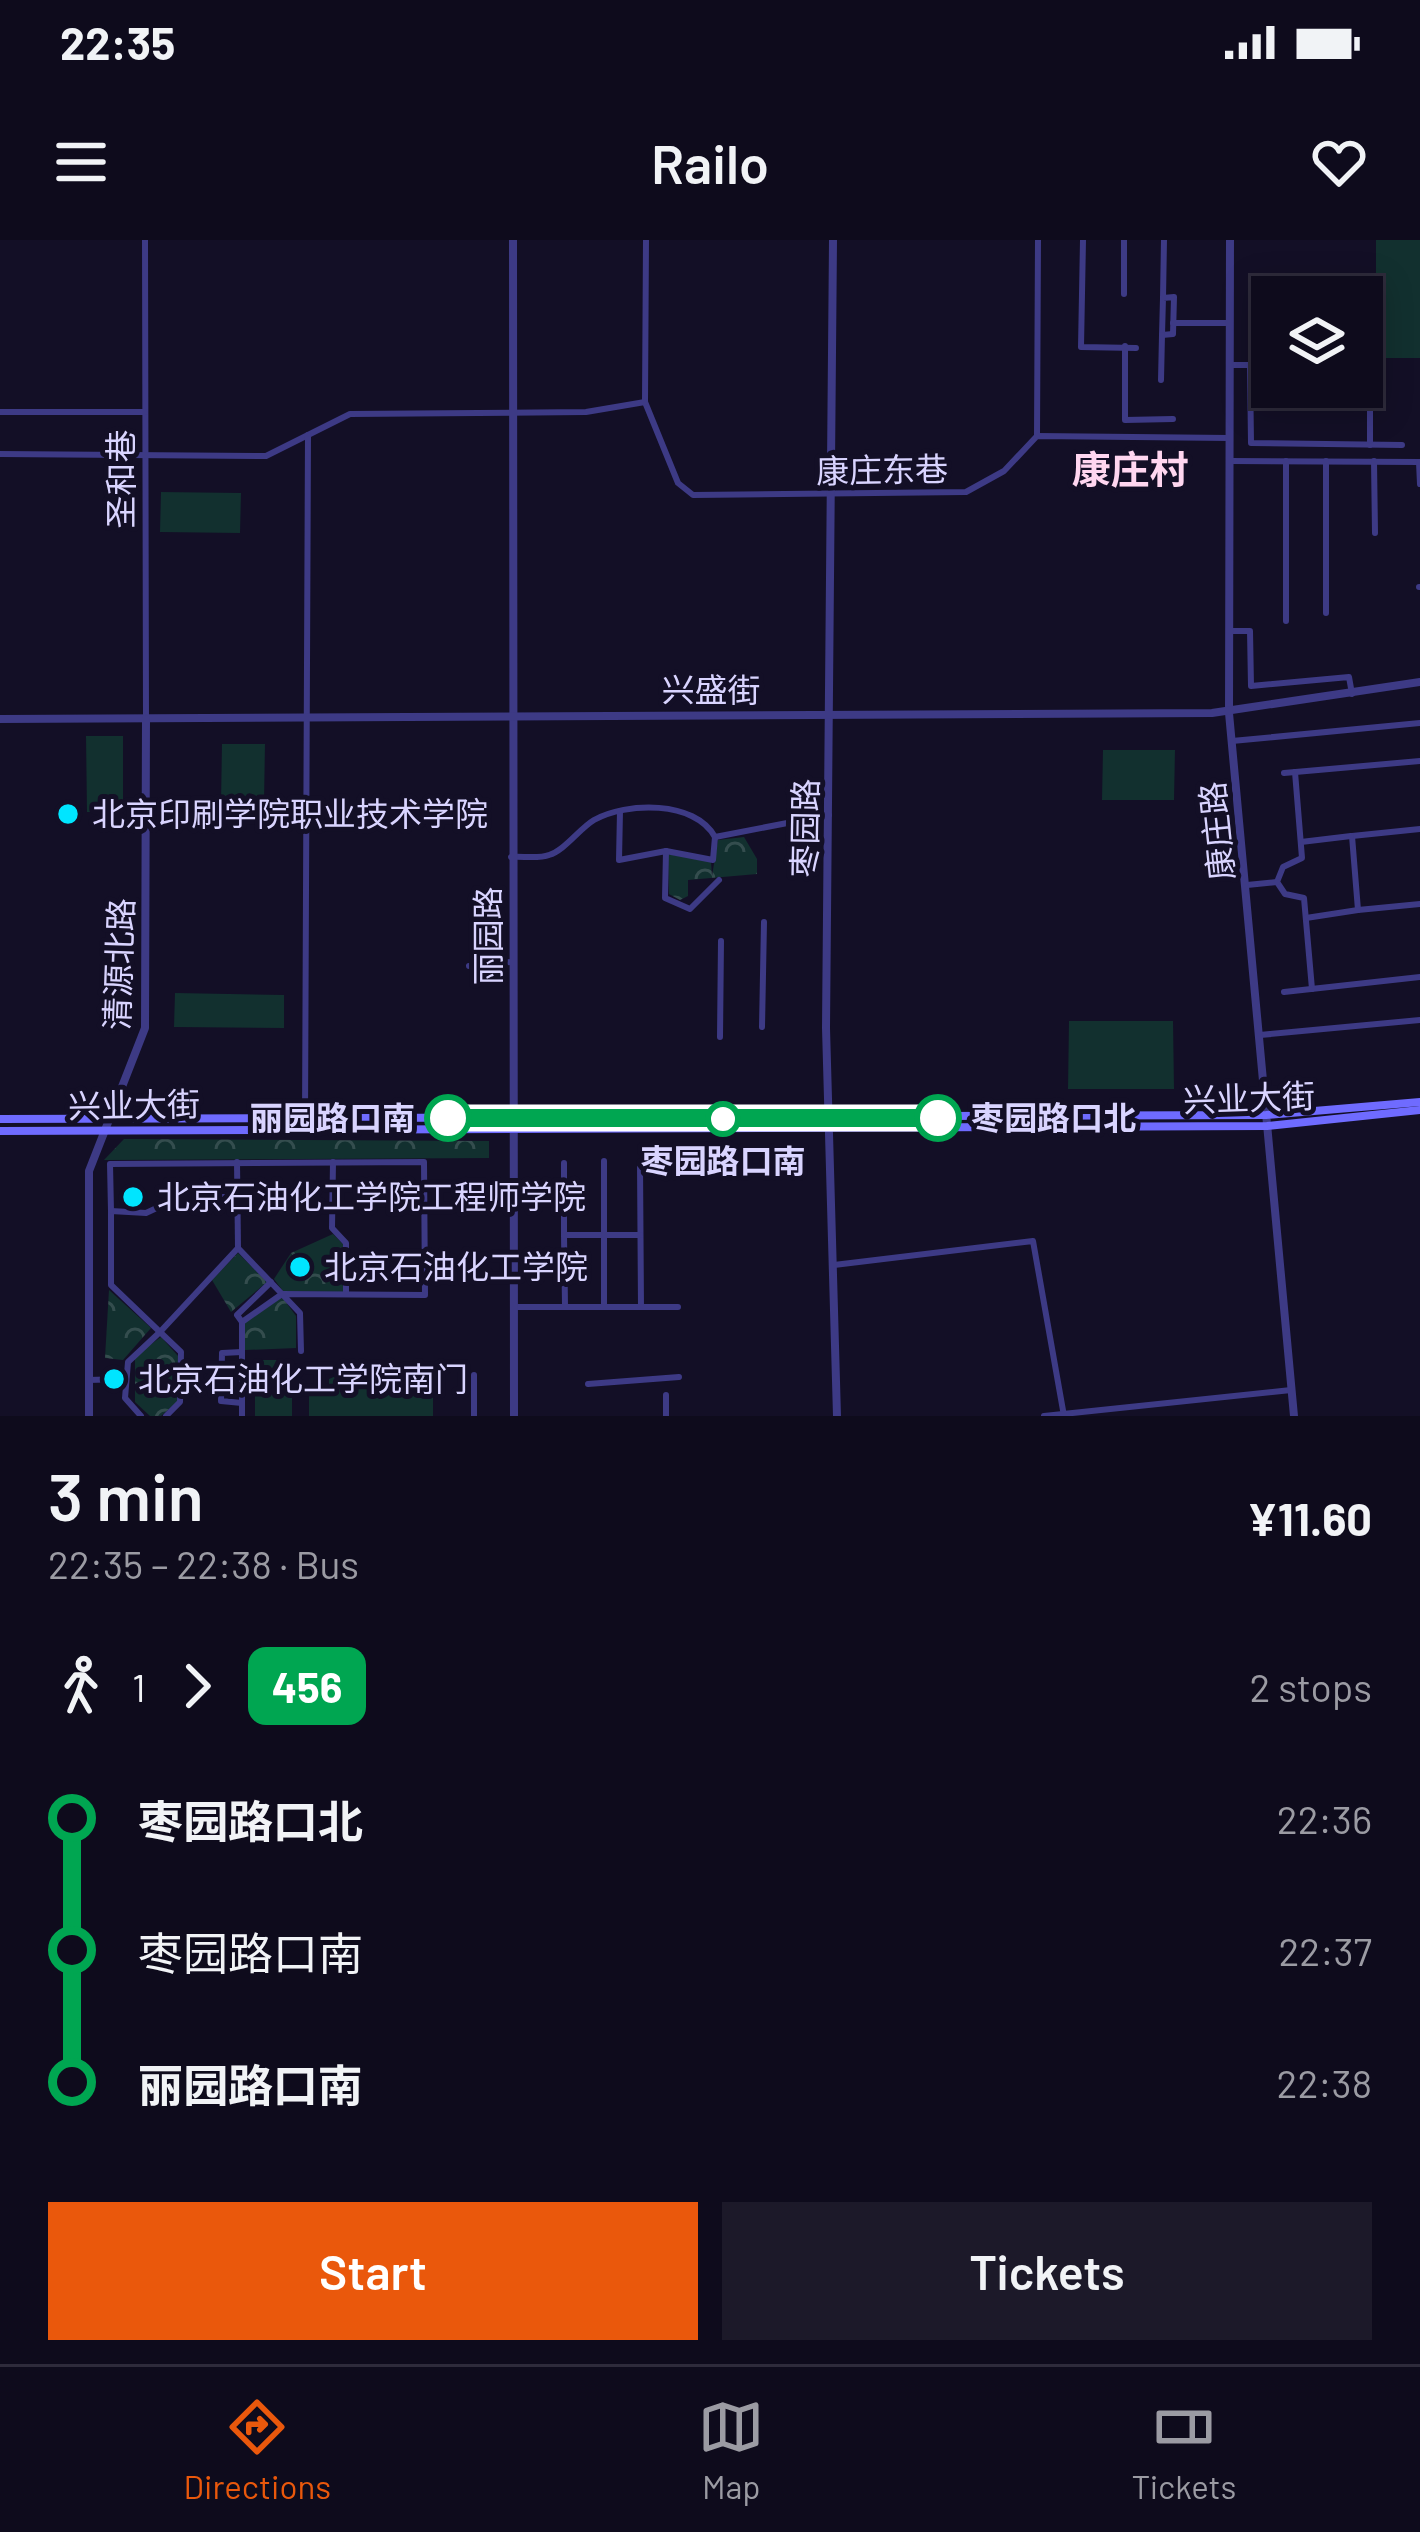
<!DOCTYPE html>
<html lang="en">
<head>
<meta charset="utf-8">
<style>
	:root { --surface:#0e0b1c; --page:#1c1929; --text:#f1f3f6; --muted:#9b9ba3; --line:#2e2b3b; --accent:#ea580c }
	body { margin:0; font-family:Barlow,"Noto Sans SC",sans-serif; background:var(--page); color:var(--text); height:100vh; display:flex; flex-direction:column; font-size:45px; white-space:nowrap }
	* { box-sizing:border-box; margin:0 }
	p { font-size:39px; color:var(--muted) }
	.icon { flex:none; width:66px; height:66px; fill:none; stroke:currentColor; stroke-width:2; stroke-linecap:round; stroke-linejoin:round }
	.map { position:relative; height:1176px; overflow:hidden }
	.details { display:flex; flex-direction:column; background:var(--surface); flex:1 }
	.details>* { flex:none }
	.badge { padding:0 24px; border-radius:18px; font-size:42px; line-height:78px }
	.buttons { position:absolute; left:1251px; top:36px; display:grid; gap:24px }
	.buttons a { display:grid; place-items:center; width:132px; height:132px; border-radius:0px; background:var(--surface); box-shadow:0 6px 30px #0003,0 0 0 3px var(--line); font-size:60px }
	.map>.badge { position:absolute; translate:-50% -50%; box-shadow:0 0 0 6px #fff }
	.legs { display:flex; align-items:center; gap:18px; height:132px; padding:0 48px; font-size:39px }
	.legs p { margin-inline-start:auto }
	.overview { display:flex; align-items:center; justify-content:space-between; height:204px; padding:0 48px }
	h1 { font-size:66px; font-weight:600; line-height:90px }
	.primary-button { display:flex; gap:24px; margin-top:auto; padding:24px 48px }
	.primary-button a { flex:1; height:138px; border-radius:0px; background:var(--accent); color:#fff; font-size:48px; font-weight:600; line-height:138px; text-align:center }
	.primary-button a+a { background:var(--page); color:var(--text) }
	ul { padding:0 48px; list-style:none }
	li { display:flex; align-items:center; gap:42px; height:132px; font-size:45px }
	li i { display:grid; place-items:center; width:18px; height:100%; margin:0 15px; background:currentColor }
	li i::after { content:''; width:30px; height:30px; margin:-15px; border:9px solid; border-radius:50%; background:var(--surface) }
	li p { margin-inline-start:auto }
	li:first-child i { background:linear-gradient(#0000 50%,currentColor 0) }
	li:last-child i { background:linear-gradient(currentColor 50%,#0000 0) }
	.status { display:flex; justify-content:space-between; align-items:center; height:84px; padding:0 60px; background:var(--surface); direction:ltr }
	.status svg { height:33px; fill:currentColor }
	header { display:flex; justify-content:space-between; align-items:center; height:156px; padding:0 48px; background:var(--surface); font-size:54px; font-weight:600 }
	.menu { display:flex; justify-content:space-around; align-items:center; height:168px; border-top:3px solid var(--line); background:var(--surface); font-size:33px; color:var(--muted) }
	.menu a { display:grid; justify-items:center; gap:6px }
	.menu .active { color:var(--accent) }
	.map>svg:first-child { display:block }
	.park { fill:url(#park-crowns) }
	.pitch { fill:#12302f }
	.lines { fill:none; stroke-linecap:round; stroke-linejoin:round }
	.minor { stroke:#3d3a85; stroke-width:6 }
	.tertiary { stroke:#3d3a85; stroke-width:8 }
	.secondary { stroke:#6f6bff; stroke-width:8 }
	.line-1-casing { stroke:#fff; stroke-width:27 }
	.line-1 { stroke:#00a651; stroke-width:18 }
	.poi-dot { fill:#00e5ff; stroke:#130f26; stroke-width:4.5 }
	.stop-1-dot { fill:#fff; stroke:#00a651; stroke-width:6 }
	.labels { text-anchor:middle; stroke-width:10; stroke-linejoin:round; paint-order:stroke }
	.street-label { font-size:33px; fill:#d9d4ff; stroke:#130f26 }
	.poi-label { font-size:33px; fill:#d9d4ff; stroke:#130f26; text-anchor:start }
	.stop-label { font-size:33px; font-weight:bold; fill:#d9d4ff; stroke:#130f26; text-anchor:end }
	.quarter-label { font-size:39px; font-weight:bold; fill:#ffd6f0; stroke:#130f26 }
</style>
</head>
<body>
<div class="status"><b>22:35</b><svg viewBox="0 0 49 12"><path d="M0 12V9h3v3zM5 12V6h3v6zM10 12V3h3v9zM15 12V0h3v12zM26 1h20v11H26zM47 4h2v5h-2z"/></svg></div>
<header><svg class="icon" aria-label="menu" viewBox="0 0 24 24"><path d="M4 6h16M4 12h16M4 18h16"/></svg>Railo<svg class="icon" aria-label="heart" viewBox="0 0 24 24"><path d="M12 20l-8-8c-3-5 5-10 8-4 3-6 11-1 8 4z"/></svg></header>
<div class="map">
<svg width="1420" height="1176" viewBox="0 0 1420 1176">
	<defs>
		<pattern id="park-crowns" width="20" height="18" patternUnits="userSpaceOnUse" patternTransform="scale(3)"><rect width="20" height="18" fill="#12302f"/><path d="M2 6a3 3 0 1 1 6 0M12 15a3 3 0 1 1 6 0" fill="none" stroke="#344d4e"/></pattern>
	</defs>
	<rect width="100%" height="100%" fill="#130f26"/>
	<g class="park">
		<polygon points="744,597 757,619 757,634 688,640 688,656 680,660 669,654 668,614 711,622 712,636 718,600"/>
		<polygon points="124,899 489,901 489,918 104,920"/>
		<polygon points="333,994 343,1004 344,1052 283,1051 274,1039 291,1013"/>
		<polygon points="238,1013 267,1042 231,1072 212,1040"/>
		<polygon points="109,1050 151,1088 123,1120 105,1118"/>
		<polygon points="282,1057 296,1076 296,1108 245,1110 245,1083"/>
		<polygon points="161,1097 178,1116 177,1162 161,1176 150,1176 135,1162 135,1116"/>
	</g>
	<g class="pitch">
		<rect x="1376" y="0" width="44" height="118"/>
		<polygon points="161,252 241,253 240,293 160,292"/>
		<polygon points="86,496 123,496 123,572 87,572"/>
		<polygon points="222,504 265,504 264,562 221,562"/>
		<polygon points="1103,510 1175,510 1174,560 1102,560"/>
		<polygon points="175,753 284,755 284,788 174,787"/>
		<polygon points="1069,781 1173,781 1174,849 1068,849"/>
		<rect x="255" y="1120" width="37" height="56"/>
		<polygon points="336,1136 433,1136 433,1176 309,1176 309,1152 329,1152 329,1139"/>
	</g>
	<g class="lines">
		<g class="minor">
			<polyline points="145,0 146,479"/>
			<polyline points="646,0 645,162 678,243 693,255 966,252 1004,231 1037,196 1230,198"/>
			<polyline points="1083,0 1081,107 1136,108"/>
			<polyline points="1124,0 1124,54"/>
			<polyline points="1290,57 1290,52 1370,54 1370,205"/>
			<polyline points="1163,58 1162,95 1173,94 1174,57 1163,58 1164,0"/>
			<polyline points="1173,83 1230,83"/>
			<polyline points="1125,106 1125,180 1173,179"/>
			<polyline points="1230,125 1272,125"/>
			<polyline points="1250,125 1251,203 1402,205"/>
			<polyline points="1161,140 1162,95"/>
			<polyline points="0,172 145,172"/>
			<polyline points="1037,196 1038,0"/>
			<polyline points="0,214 266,216 350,174 586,172 645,162"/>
			<polyline points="1230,221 1420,222"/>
			<polyline points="1286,221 1286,381"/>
			<polyline points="1326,221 1326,373"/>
			<polyline points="1374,221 1375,293"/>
			<polyline points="1419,222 1420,244"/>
			<polyline points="1419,347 1420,347"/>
			<polyline points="1230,391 1250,391 1251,446 1349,437 1352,454"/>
			<polyline points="1232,501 1420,483"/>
			<polyline points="1295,532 1302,618 1283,627 1277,642 1285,654 1304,658 1312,749"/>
			<polyline points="1284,533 1420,521"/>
			<polyline points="620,571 619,620 666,611 665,658 690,669 719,640"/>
			<polyline points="1420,589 1352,596 1358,670 1420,664"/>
			<polyline points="1301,602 1351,596"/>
			<polyline points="666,611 713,620 715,597"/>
			<path d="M 511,617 C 522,616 539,619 549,615 C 565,610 579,589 594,580 C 626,562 695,560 715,597 L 829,575"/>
			<polyline points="1247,645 1277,642"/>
			<polyline points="1306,678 1358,670"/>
			<polyline points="469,726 511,722"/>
			<polyline points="1284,752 1420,737"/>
			<polyline points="762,787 764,682"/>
			<polyline points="1260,795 1420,780"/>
			<polyline points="720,797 721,701"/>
			<polyline points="305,879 308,195"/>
			<polyline points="604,921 604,1067"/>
			<polyline points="237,922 238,1008"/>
			<polyline points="333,922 332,988 346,1003 346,1054"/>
			<polyline points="564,923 564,995"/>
			<polyline points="640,924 641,1067"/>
			<polyline points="217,957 237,957"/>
			<polyline points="161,966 146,973 111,971 111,1045 160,1092 238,1008 282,1054 242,1082"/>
			<polyline points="111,971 110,924 424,922 425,1055 282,1054 300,1073 301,1111"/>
			<polyline points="834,1025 1033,1001 1064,1176"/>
			<polyline points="565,1065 564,995 640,995"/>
			<polyline points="514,1067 678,1067"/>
			<polyline points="88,1140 125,1139"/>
			<polyline points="588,1144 679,1137"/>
			<polyline points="666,1155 666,1176"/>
			<polyline points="242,1163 221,1161 222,1113 242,1112"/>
			<polyline points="141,1176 125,1158 128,1122 160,1092 181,1112 180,1162 166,1176"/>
			<polyline points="242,1176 242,1082 237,1075 271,1042"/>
			<polyline points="474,1176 474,1135"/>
			<polyline points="1044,1176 1291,1150"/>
		</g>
		<g class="tertiary">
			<polyline points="513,0 514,1176"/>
			<polyline points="833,0 826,788 837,1176"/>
			<polyline points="1230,0 1229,473 1294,1176"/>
			<polyline points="0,479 1212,473 1420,442"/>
			<polyline points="89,1176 89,931 145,788 146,479"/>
		</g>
		<g class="secondary">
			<polyline points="0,879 1266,875 1420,862"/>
			<polyline points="0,891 1267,886 1420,870"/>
		</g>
	</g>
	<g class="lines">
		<defs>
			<polyline id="line-1" points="448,878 938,878"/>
		</defs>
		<use href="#line-1" class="line-1-casing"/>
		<use href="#line-1" class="line-1"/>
	</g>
	<g class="poi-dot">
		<circle cx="68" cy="574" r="12"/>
		<circle cx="133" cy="957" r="12"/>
		<circle cx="300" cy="1027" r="12"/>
		<circle cx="114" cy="1139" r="12"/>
	</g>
	<g class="stop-1-dot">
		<circle cx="448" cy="878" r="21"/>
		<circle cx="938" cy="878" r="21"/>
		<circle cx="723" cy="879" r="15"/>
	</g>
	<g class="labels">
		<g class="street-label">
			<text transform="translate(882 230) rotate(-1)" y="12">康庄东巷</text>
			<text transform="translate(121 239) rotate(-90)" y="12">圣和巷</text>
			<text x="711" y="462">兴盛街</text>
			<text transform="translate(805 588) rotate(-89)" y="12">枣园路</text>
			<text transform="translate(1217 591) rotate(-96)" y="12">康庄路</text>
			<text transform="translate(488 696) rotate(-90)" y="12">丽园路</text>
			<text transform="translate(119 724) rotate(-88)" y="12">清源北路</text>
			<text transform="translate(1249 858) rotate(-2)" y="12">兴业大街</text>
			<text transform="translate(134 865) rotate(-1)" y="12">兴业大街</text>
		</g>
		<g class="poi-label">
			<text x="92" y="586">北京印刷学院职业技术学院</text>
			<text x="157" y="969">北京石油化工学院工程师学院</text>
			<text x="324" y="1039">北京石油化工学院</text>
			<text x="138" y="1151">北京石油化工学院南门</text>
		</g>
		<g class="stop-label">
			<text x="415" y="890">丽园路口南</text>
			<text x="971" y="890" text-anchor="start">枣园路口北</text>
			<text x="723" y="933" text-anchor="middle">枣园路口南</text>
		</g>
		<g class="quarter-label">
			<text x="1130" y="244">康庄村</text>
		</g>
	</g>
</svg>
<div class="buttons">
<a><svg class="icon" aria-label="layers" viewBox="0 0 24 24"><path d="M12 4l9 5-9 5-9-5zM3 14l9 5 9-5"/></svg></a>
</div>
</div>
<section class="details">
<div class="overview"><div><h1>3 min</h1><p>22:35 – 22:38 · Bus</p></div><b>¥11.60</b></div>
<div class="legs"><svg class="icon" aria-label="walk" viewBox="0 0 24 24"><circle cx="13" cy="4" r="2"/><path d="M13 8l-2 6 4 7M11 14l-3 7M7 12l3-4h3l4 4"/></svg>1<svg class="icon" aria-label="forward" viewBox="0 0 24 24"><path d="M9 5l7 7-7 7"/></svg><b class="badge" style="background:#00a651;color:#fff">456</b><p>2 stops</p></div>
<ul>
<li><i style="color:#00a651"></i><b>枣园路口北</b><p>22:36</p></li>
<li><i style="color:#00a651"></i><span>枣园路口南</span><p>22:37</p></li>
<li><i style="color:#00a651"></i><b>丽园路口南</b><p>22:38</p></li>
</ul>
<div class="primary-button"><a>Start</a><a>Tickets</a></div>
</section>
<nav class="menu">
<a class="active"><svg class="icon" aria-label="directions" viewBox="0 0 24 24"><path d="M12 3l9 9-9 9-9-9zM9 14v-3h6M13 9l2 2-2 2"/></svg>Directions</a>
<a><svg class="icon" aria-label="map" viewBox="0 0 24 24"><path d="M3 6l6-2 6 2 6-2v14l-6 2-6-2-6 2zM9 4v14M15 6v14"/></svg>Map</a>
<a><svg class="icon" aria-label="tickets" viewBox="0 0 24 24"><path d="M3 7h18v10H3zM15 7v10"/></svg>Tickets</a>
</nav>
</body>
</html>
